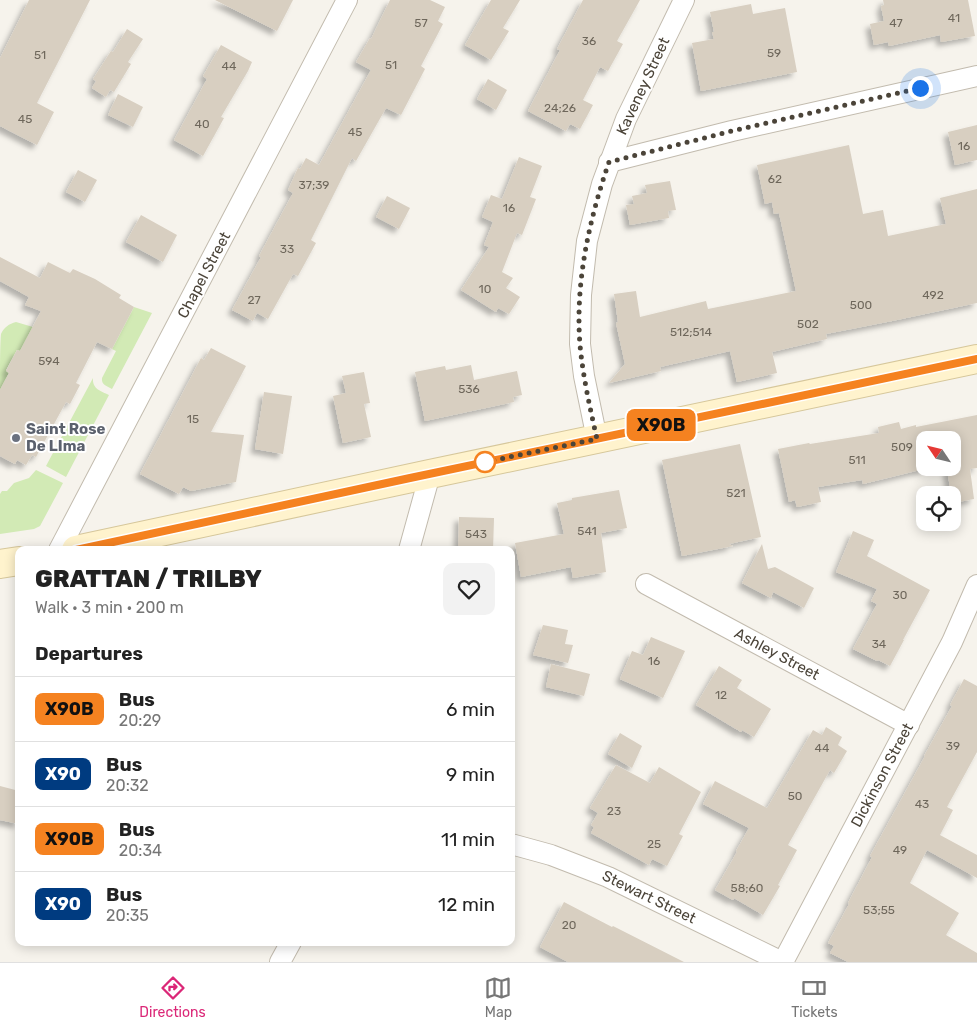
<!DOCTYPE html>
<html lang="en">
<head>
<meta charset="utf-8">
<style>
	:root { --surface:#fff; --page:#f2f2f2; --text:#222; --muted:#767676; --line:#e0e0e0; --accent:#db2777 }
	body { margin:0; font-family:Rubik,sans-serif; background:var(--page); color:var(--text); height:100vh; display:flex; flex-direction:column; font-size:19px; white-space:nowrap }
	* { box-sizing:border-box; margin:0 }
	p { font-size:16px; color:var(--muted) }
	.icon { flex:none; width:28px; height:28px; fill:none; stroke:currentColor; stroke-width:2; stroke-linecap:round; stroke-linejoin:round }
	.map { position:relative; flex:1; overflow:hidden }
	.sheet { position:absolute; left:15px; top:546px; width:500px; height:400px; display:flex; flex-direction:column; background:var(--surface); border-radius:10px; box-shadow:0 2px 12px #0003 }
	.sheet>* { flex:none }
	.badge { padding:0 10px; border-radius:8px; font-size:18px; line-height:32px }
	.needle { width:32px; rotate:305deg }
	.buttons { position:absolute; left:916px; top:431px; display:grid; gap:10px }
	.buttons a { display:grid; place-items:center; width:45px; height:45px; border-radius:10px; background:var(--surface); box-shadow:0 2px 12px #0003; font-size:25px }
	.you { position:absolute; width:25px; height:25px; margin:-12px; border:4px solid #fff; border-radius:50%; background:#1a73e8; box-shadow:0 0 0 8px #1a73e833 }
	.map>.badge { position:absolute; translate:-50% -50%; box-shadow:0 0 0 2px #fff }
	h2 { padding:0 20px; font-size:19px; line-height:45px }
	.round { display:grid; place-items:center; flex:none; width:52px; height:52px; border-radius:10px; background:var(--page) }
	.headline { display:flex; align-items:center; justify-content:space-between; height:85px; padding:0 20px }
	h1 { font-size:24px; font-weight:800; line-height:38px }
	ul { padding:0; list-style:none }
	li { display:flex; align-items:center; gap:15px; height:65px; padding:0 20px; border-top:1px solid var(--line) }
	li div { flex:1 }
	li b { display:block; font-size:19px }
	li em { font-style:normal }
	li .badge { min-width:55px; font-weight:700; text-align:center }
	.dock { display:flex; justify-content:space-around; align-items:center; height:70px; border-top:1px solid var(--line); background:var(--surface); font-size:14px; color:var(--muted) }
	.dock a { display:grid; justify-items:center; gap:2px }
	.dock .selected { color:var(--accent) }
	.map>svg:first-child { display:block }
	.green { fill:#d2eab5 }
	.building { fill:#d8cfc1; filter:url(#shadow) }
	.lines { fill:none; stroke-linecap:round; stroke-linejoin:round }
	.minor-casing { stroke:#c2bbae; stroke-width:22 }
	.secondary-casing { stroke:#d6c79b; stroke-width:30 }
	.minor { stroke:#fff; stroke-width:20 }
	.secondary { stroke:#fff3cd; stroke-width:28 }
	.line-casing { stroke:#fff; stroke-width:11 }
	.line { stroke:#f58220; stroke-width:8 }
	.walk { stroke:#4b4439; stroke-width:5; stroke-dasharray:0 9 }
	.worship-dot { fill:#6b7280; stroke:#fff; stroke-width:2 }
	.stop-dot { fill:#fff; stroke:#f58220; stroke-width:2.5 }
	.labels { text-anchor:middle; stroke-width:4; stroke-linejoin:round; paint-order:stroke }
	.number-label { font-size:12px; fill:#6e675b }
	.street-label { font-size:15px; fill:#4b4439; stroke:#fff }
	.worship-label { font-size:15px; font-weight:bold; fill:#5b616d; stroke:#fff; text-anchor:start }
</style>
</head>
<body>
<div class="map">
<svg width="977" height="962" viewBox="0 0 977 962">
	<defs>
		<filter id="shadow"><feDropShadow dx="-4.5" dy="4.5" stdDeviation="2.5" flood-color="#0004"/></filter>
	</defs>
	<rect width="100%" height="100%" fill="#f6f3ec"/>
	<g class="green">
		<path d="M 134,307 L 152,313 L 112,389 C 107,386 101,385 102,378 L 116,351 L 112,349 Z"/>
		<path d="M 16,322 L 33,327 L 20,351 L 17,350 L 6,370 L 9,373 L 0,390 C 0,379 0,342 1,334 C 4,327 9,324 16,322 Z"/>
		<path d="M 93,378 C 92,389 101,391 109,395 L 66,477 L 46,466 Z"/>
		<polygon points="36,470 63,483 40,526 34,529 0,534 0,494 2,491 7,491 14,483 29,478"/>
	</g>
	<g class="building">
		<polygon points="29,0 90,0 37,103 54,112 37,145 0,126 0,58"/>
		<polygon points="215,0 293,0 277,31"/>
		<polygon points="390,0 430,0 445,7 438,21 443,24 421,66 425,69 401,115 386,108 356,161 352,158 311,240 316,243 298,276 293,274 268,319 257,313 253,321 232,310 261,257 259,256 293,193 288,190 298,168 300,169 306,158 319,165 371,70 356,62 370,38 371,39"/>
		<polygon points="491,0 520,0 503,28 509,31 491,60 465,45"/>
		<polygon points="583,0 640,0 617,41 623,44 608,71 600,67 583,100 593,105 580,129 570,124 566,131 528,111 560,50 557,49"/>
		<polygon points="883,0 968,0 975,36 941,42 940,35 889,46 888,42 874,45 870,24 884,21 881,6 884,5"/>
		<polygon points="751,4 753,14 785,8 797,72 701,91 692,43 714,39 712,32 714,32 710,12"/>
		<polygon points="127,29 143,39 128,62 131,64 114,92 110,90 106,97 92,88 96,81 93,79 111,51 113,52"/>
		<polygon points="221,45 252,62 248,71 221,117 224,118 203,156 174,140 207,79 203,76"/>
		<polygon points="488,79 507,90 496,110 477,99"/>
		<polygon points="118,94 143,107 133,127 108,115"/>
		<polygon points="977,125 977,160 955,165 948,132"/>
		<polygon points="849,145 863,214 883,210 888,236 946,224 940,198 977,189 977,303 892,321 826,334 827,339 772,352 777,373 737,382 730,351 660,367 661,371 609,383 625,364 616,323 618,322 614,294 636,291 640,317 706,301 708,309 796,291 779,213 774,214 772,202 765,204 757,165"/>
		<polygon points="519,157 542,166 530,197 536,199 522,235 517,233 502,272 513,278 506,288 520,297 509,314 498,308 496,312 461,290 489,247 484,245 493,222 482,217 491,195 502,199"/>
		<polygon points="78,170 97,180 85,202 66,192"/>
		<polygon points="670,181 676,210 668,211 669,218 630,225 626,205 634,204 632,196 647,193 645,185"/>
		<polygon points="387,196 410,208 399,229 376,217"/>
		<polygon points="141,215 177,235 163,262 126,242"/>
		<polygon points="0,257 40,278 48,262 70,273 73,269 95,279 121,295 119,298 134,307 112,349 97,342 76,383 80,385 70,404 66,402 36,457 32,455 26,465 17,460 15,464 0,456 0,390 9,373 6,371 17,350 20,351 41,311 25,305 29,297 0,281"/>
		<polygon points="211,348 246,366 211,432 244,435 236,482 191,491 183,487 179,494 140,474 201,358 204,360"/>
		<polygon points="471,365 474,380 517,371 522,395 513,397 514,402 425,421 415,372 445,366 446,370"/>
		<polygon points="364,372 370,403 364,404 371,437 343,443 333,396 346,393 342,376"/>
		<polygon points="264,392 292,396 283,454 255,449"/>
		<polygon points="977,415 977,468 970,469 974,499 953,503 952,495 951,495 947,468 952,468 952,440 925,440 925,468 928,468 863,484 862,480 818,487 821,502 797,507 795,500 789,502 778,449 809,443 810,444 879,433 878,427 899,422 901,429 916,425 916,427"/>
		<polygon points="740,444 761,537 729,544 733,546 682,556 662,460"/>
		<polygon points="619,490 627,528 601,533 606,572 573,578 571,567 521,577 515,543 564,534 557,503 572,500 572,498"/>
		<polygon points="459,517 494,518 493,550 458,550"/>
		<polygon points="853,531 874,540 867,556 930,590 903,640 904,640 890,666 878,660 877,661 853,649 877,604 871,601 877,589 836,572"/>
		<polygon points="762,544 768,569 775,567 814,588 804,608 773,592 771,598 742,583"/>
		<polygon points="543,625 568,630 565,644 573,645 568,663 533,655"/>
		<polygon points="651,637 685,651 663,698 620,679 632,651 643,655"/>
		<polygon points="551,664 590,674 584,696 546,687"/>
		<polygon points="719,666 742,680 737,688 771,709 754,737 742,730 741,732 696,705"/>
		<polygon points="964,679 977,686 977,752 947,807 953,810 940,835 977,855 977,878 927,850 910,883 959,913 946,935 977,953 977,962 848,962 830,953 834,946 828,943 849,904 848,903 872,857 870,856 925,756 924,756 952,706 950,705"/>
		<polygon points="826,727 842,737 838,745 847,751 834,773 830,770 788,845 797,850 778,885 780,886 763,915 734,898 733,900 715,890 737,852 736,851 749,828 703,804 715,781 767,808 813,730 822,735"/>
		<polygon points="620,733 642,746 632,768 608,754"/>
		<polygon points="616,765 650,783 659,767 701,792 679,834 683,836 667,866 652,859 649,865 591,833 594,827 591,825 598,813 590,808"/>
		<polygon points="0,786 19,791 19,824 0,820"/>
		<polygon points="564,902 612,927 613,926 684,962 568,962 540,947"/>
	</g>
	<g class="lines">
		<defs>
			<g id="minor">
				<polyline points="609,162 732,131 977,76"/>
				<polyline points="597,439 584,376 580,344 581,295 587,241 602,184 626,119 684,0"/>
				<polyline points="59,550 347,0"/>
				<polyline points="409,550 430,474"/>
				<polyline points="646,584 909,725"/>
				<polyline points="511,844 551,855 608,877 782,962"/>
				<polyline points="280,962 291,942"/>
				<polyline points="783,962 952,642 977,585"/>
			</g>
			<g id="secondary">
				<polyline points="76,550 430,474 977,359"/>
				<polyline points="0,564 19,561"/>
			</g>
		</defs>
		<use href="#minor" class="minor-casing"/>
		<use href="#secondary" class="secondary-casing"/>
		<use href="#minor" class="minor"/>
		<use href="#secondary" class="secondary"/>
	</g>
	<g class="lines">
		<defs>
			<polyline id="line" points="76,550 410,478 977,359"/>
		</defs>
		<use href="#line" class="line-casing"/>
		<use href="#line" class="line"/>
		<path class="walk" d="M 485,462 L 597,439 C 590,408 583,377 580,345 C 575,283 589,220 609,162 L 732,131 L 920,88"/>
	</g>
	<circle class="worship-dot" cx="16" cy="438" r="5"/>
	<circle class="stop-dot" cx="485" cy="462" r="10"/>
	<g class="labels">
		<g class="number-label">
			<text x="954" y="22">41</text>
			<text x="421" y="27">57</text>
			<text x="896" y="27">47</text>
			<text x="589" y="45">36</text>
			<text x="774" y="57">59</text>
			<text x="40" y="59">51</text>
			<text x="391" y="69">51</text>
			<text x="229" y="70">44</text>
			<text x="560" y="112">24;26</text>
			<text x="25" y="123">45</text>
			<text x="202" y="128">40</text>
			<text x="355" y="136">45</text>
			<text x="964" y="150">16</text>
			<text x="775" y="183">62</text>
			<text x="314" y="189">37;39</text>
			<text x="509" y="212">16</text>
			<text x="287" y="253">33</text>
			<text x="485" y="293">10</text>
			<text x="933" y="299">492</text>
			<text x="254" y="304">27</text>
			<text x="861" y="309">500</text>
			<text x="808" y="328">502</text>
			<text x="691" y="336">512;514</text>
			<text x="49" y="365">594</text>
			<text x="469" y="393">536</text>
			<text x="193" y="423">15</text>
			<text x="902" y="451">509</text>
			<text x="857" y="464">511</text>
			<text x="736" y="497">521</text>
			<text x="587" y="535">541</text>
			<text x="476" y="538">543</text>
			<text x="900" y="599">30</text>
			<text x="879" y="648">34</text>
			<text x="654" y="665">16</text>
			<text x="721" y="699">12</text>
			<text x="953" y="750">39</text>
			<text x="822" y="752">44</text>
			<text x="795" y="800">50</text>
			<text x="922" y="808">43</text>
			<text x="614" y="815">23</text>
			<text x="654" y="848">25</text>
			<text x="900" y="854">49</text>
			<text x="747" y="892">58;60</text>
			<text x="879" y="914">53;55</text>
			<text x="569" y="929">20</text>
		</g>
		<g class="street-label">
			<text transform="translate(643 86) rotate(-65)" y="5">Kaveney Street</text>
			<text transform="translate(204 275) rotate(-62)" y="5">Chapel Street</text>
			<text transform="translate(777 654) rotate(28)" y="5">Ashley Street</text>
			<text transform="translate(882 775) rotate(-62)" y="5">Dickinson Street</text>
			<text transform="translate(649 897) rotate(26)" y="5">Stewart Street</text>
		</g>
		<g class="worship-label">
			<text x="26" y="434">Saint Rose<tspan x="26" dy="17">De LIma</tspan></text>
		</g>
	</g>
</svg>
<div class="buttons">
<a><svg class="needle" viewBox="-14 -14 28 28"><path d="M0-13l5 13h-10z" fill="#e53935"/><path d="M0 13l5-13h-10z" fill="#767676"/></svg></a>
<a><svg class="icon" aria-label="locate" viewBox="0 0 24 24"><circle cx="12" cy="12" r="6"/><path d="M12 2v4M12 18v4M2 12h4M18 12h4"/></svg></a>
</div>
<div class="you" style="left:920px;top:88px"></div>
<b class="badge" style="left:661px;top:425px;background:#f58220;color:#111">X90B</b>
<section class="sheet">
<div class="headline"><div><h1>GRATTAN / TRILBY</h1><p>Walk · 3 min · 200 m</p></div><a class="round"><svg class="icon" aria-label="heart" viewBox="0 0 24 24"><path d="M12 20l-8-8c-3-5 5-10 8-4 3-6 11-1 8 4z"/></svg></a></div>
<h2>Departures</h2>
<ul>
<li><span class="badge" style="background:#f58220;color:#111">X90B</span><div><b>Bus</b><p>20:29</p></div><em>6 min</em></li>
<li><span class="badge" style="background:#003b80;color:#fff">X90</span><div><b>Bus</b><p>20:32</p></div><em>9 min</em></li>
<li><span class="badge" style="background:#f58220;color:#111">X90B</span><div><b>Bus</b><p>20:34</p></div><em>11 min</em></li>
<li><span class="badge" style="background:#003b80;color:#fff">X90</span><div><b>Bus</b><p>20:35</p></div><em>12 min</em></li>
</ul>
</section>
</div>
<nav class="dock">
<a class="selected"><svg class="icon" aria-label="directions" viewBox="0 0 24 24"><path d="M12 3l9 9-9 9-9-9zM9 14v-3h6M13 9l2 2-2 2"/></svg>Directions</a>
<a><svg class="icon" aria-label="map" viewBox="0 0 24 24"><path d="M3 6l6-2 6 2 6-2v14l-6 2-6-2-6 2zM9 4v14M15 6v14"/></svg>Map</a>
<a><svg class="icon" aria-label="tickets" viewBox="0 0 24 24"><path d="M3 7h18v10H3zM15 7v10"/></svg>Tickets</a>
</nav>
</body>
</html>
